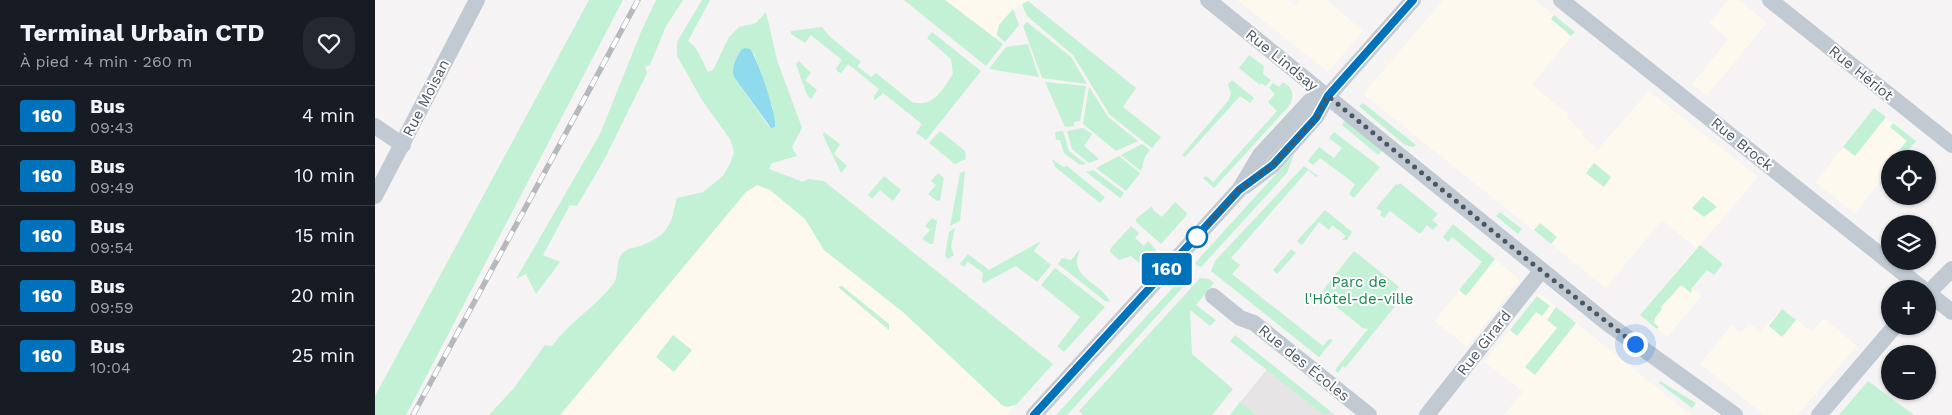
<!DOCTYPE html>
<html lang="fr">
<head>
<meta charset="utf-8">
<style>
	:root { --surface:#171b24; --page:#242831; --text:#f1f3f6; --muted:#9ea1a6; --line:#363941 }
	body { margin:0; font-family:"Work Sans",sans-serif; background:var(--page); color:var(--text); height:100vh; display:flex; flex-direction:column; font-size:19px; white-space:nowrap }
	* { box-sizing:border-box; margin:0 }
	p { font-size:16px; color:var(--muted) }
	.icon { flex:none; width:28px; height:28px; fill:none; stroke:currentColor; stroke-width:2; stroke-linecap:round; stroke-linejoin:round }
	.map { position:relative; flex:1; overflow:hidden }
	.details { display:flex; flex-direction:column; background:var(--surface); width:375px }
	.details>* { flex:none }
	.badge { padding:0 10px; border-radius:4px; font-size:18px; line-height:32px }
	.controls { position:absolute; left:1506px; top:150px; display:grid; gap:10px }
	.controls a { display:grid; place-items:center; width:55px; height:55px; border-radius:50%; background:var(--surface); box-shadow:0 1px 4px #0004; font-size:25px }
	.you { position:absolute; width:25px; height:25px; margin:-12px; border:4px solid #fff; border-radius:50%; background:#1a73e8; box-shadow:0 0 0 8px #1a73e833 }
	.map>.badge { position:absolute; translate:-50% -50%; box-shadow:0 0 0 2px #fff }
	.round { display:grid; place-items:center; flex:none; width:52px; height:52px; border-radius:20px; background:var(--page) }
	.head { display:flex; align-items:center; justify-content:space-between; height:85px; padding:0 20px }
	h1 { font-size:24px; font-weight:700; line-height:38px }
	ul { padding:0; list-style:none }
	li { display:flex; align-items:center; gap:15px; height:60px; padding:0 20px; border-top:1px solid var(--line) }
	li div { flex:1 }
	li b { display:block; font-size:19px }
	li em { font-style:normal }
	li .badge { min-width:55px; font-weight:700; text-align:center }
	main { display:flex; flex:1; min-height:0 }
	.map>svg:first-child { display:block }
	.commercial { fill:#fdf9ef }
	.education { fill:#e6e4e5 }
	.green { fill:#c3f1d5; fill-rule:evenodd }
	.water { fill:#90daee }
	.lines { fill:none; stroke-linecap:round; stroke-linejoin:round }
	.minor { stroke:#c1cad2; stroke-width:16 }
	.rail-casing { stroke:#b5b8bd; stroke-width:5.5 }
	.rail { stroke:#fff; stroke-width:4; stroke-dasharray:11; stroke-linecap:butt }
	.line-casing { stroke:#fff; stroke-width:11 }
	.line { stroke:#0072bc; stroke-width:8 }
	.walk { stroke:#4a5661; stroke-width:5; stroke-dasharray:0 9 }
	.stop-dot { fill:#fff; stroke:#0072bc; stroke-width:2.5 }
	.labels { text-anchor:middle; stroke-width:4; stroke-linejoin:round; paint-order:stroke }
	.street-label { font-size:15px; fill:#4a5661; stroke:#fff }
	.park-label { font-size:15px; fill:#17864f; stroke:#fff }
</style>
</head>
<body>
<main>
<section class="details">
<div class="head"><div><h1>Terminal Urbain CTD</h1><p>À pied · 4 min · 260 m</p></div><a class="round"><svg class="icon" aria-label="heart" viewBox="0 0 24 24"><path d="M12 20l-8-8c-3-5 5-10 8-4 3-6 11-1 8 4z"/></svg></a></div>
<ul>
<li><span class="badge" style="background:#0072bc;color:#fff">160</span><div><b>Bus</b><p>09:43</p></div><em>4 min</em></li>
<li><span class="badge" style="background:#0072bc;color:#fff">160</span><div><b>Bus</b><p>09:49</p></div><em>10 min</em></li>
<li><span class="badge" style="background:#0072bc;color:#fff">160</span><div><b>Bus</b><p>09:54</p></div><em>15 min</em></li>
<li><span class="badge" style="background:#0072bc;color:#fff">160</span><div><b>Bus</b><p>09:59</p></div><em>20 min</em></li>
<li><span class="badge" style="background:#0072bc;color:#fff">160</span><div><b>Bus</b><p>10:04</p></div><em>25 min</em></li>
</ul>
</section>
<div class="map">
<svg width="1577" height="415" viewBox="0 0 1577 415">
	<rect width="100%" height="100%" fill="#f5f3f3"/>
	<g class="commercial">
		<polygon points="570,0 654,0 638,9 624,25 620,38"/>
		<polygon points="862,0 913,0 921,6 925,0 952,0 988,31 953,72"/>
		<polygon points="1068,0 1160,0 1200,32 1157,85 1194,115 1192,118 1208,132 1206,135 1223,149 1274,91 1383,177 1325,245 1348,264 1339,275 1332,270 1317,288 1327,296 1292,337 1265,315 1321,248 1287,220 1231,288 988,94"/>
		<polygon points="1353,0 1364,0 1392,23 1332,96 1317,84 1353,39 1334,23"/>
		<polygon points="1499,108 1541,141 1526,159 1515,159 1515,173 1511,174 1480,214 1440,182"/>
		<polygon points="382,185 395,190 430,219 449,250 528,312 627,405 632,407 641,405 632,415 185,415 371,192"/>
		<polygon points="1114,254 1144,279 1144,281 1092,347 1059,321"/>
		<polygon points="1164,293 1316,415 1129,415 1148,392 1109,362"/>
		<polygon points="1407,309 1437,332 1449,318 1482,346 1422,415 1389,415 1325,364 1356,325 1366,333 1374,323 1385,332"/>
	</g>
	<polygon class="education" points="896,364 960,415 855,415"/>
	<g class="green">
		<polygon points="214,0 248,0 31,415 0,415 0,396"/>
		<polygon points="281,0 308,0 291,26 275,65 270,67 272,73 230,158 202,206 195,205 168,255 185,262 161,294 151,274 141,279 225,134 266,32"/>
		<path d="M 327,0 L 335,0 L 313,41 L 321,48 L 333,72 L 338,70 L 354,37 L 364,27 L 381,23 L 391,12 L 402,60 L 427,128 L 417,147 L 422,156 L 397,163 L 394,169 L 428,182 L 433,179 L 449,181 L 678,364 L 641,405 L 632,407 L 627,405 L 528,312 L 449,250 L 430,219 L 395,190 L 382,185 L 371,192 L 185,415 L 114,415 L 139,388 L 170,345 L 177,346 C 194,322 221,307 239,283 C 245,273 239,259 250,251 C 254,248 263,247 268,245 C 295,233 295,226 302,198 L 328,192 L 348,176 L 355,164 L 359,152 L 355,139 L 327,100 L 302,56 L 302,42 ZM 379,54 L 398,109 L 395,128 L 359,77 Z"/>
		<polygon points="529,0 570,0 628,44 611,66"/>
		<polygon points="653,1 761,88 748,107 786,137 777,148 735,115 698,55 652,16 647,4"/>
		<polygon points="638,9 644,25 630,42 622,35 624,25"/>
		<polygon points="1179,15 1200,32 1196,36 1176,19"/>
		<polygon points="652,22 696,57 712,84 667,78 648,26"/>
		<path d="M 447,27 L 454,36 L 486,62 L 482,66 L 496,77 L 501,73 L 537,102 C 559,108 567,90 578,74 L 576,59 L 552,38 L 557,32 L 606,71 L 551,140 L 541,133 L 547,124 L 508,93 L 499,101 L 499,96 L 504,89 L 473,64 L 466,73 L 463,72 L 461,69 L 467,60 L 436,35 L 430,43 L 416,34 L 416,31 Z"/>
		<polygon points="653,44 664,77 614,69 631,47"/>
		<polygon points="874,55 889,66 888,74 896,80 891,86 886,83 885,85 864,68"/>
		<polygon points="424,61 436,73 430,80 442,90 436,99 432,95 421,64"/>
		<polygon points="857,80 879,98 875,103 865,96 810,157 807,155 853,101 856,94 853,84"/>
		<polygon points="670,82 711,86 705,121 699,122 699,126 690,127"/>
		<path d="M 908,82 C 918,88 920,96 914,106 L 839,188 L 828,178 L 831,176 L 838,182 L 902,111 L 893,102 L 900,94 L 894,88 L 898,83 L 904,87 Z"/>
		<polygon points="714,87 734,118 763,141 741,151 708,124"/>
		<polygon points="988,103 1041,145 1038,147 1030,145 984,106"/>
		<polygon points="1499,108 1511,117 1480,156 1468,147"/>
		<polygon points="970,120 1007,151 1003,155 967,125"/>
		<polygon points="1518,123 1541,141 1526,159 1520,155 1532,141 1515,127"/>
		<polygon points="708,128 717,134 709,146 724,159 714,163 697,149 692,131"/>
		<polygon points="565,131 590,151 591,159 580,164 554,143"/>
		<polygon points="688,131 694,151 711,164 705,165 689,153 685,140 681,140 680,132"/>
		<polygon points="449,132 465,144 459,154 472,166 466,173 448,135"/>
		<polygon points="959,132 1005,167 979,198 974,194 980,184 945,158 938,165 933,161 944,147 959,158 967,148 954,138"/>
		<polygon points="767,144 775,150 770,157 766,171 746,155"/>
		<polygon points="919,154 912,173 826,267 823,266 820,263"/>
		<polygon points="744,156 765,173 751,191 721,168"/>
		<polygon points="677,159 688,167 692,166 730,197 725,203 680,167"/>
		<polygon points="1219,163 1236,177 1229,187 1211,173"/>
		<polygon points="929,166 943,176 941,177 933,170 856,258 865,265 857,274 948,346 954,339 958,340 944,357 836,271 840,261"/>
		<polygon points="718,170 749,193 745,198 711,172"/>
		<polygon points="590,171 585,221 575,226 585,173"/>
		<polygon points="563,173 569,178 565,200 562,201 553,194 561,185 556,181"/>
		<polygon points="509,176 526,190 518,201 505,190 497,199 493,195"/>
		<polygon points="1025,183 1063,214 1057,220 1063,225 1058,230 1052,225 1045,234 1015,211 1009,218 1005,215 1007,212 1001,208 1021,184 1023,185"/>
		<polygon points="1328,196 1342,207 1329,217 1317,208"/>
		<polygon points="800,202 812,213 811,216 786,244 761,222 761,219 777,206 778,210 787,217"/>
		<polygon points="950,210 977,232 972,240 967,240 971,236 957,225 954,230 944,222 927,245 922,241"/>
		<polygon points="1125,212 1147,229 1143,234 1121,216"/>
		<polygon points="557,218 562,221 558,244 555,244 547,239 555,230 550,226"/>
		<polygon points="1165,223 1182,237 1176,244 1159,230"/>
		<polygon points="1078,224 1120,259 1091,296 1084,290 1107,262 1077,237 1073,242 1068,237"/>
		<polygon points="756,226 764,233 760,238 769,246 773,241 781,250 764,263 756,256 744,260 735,252 735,249"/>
		<polygon points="580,228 576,247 579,255 573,259 570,256 574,232"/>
		<polygon points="666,241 659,251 676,265 662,282 641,266 609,283 607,281 608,273 592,261 590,267 585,264 593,254 614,270"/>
		<polygon points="1325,245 1348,264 1339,275 1332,270 1317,288 1316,293 1306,285 1286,307 1287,309 1280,318 1279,323 1284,327 1282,329 1265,315"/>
		<path d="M 706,248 C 690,278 727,282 735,302 L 730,301 L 683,264 L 687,258 L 696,260 Z"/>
		<polygon points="916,249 921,253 902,274 898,270"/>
		<polygon points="979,251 1024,287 1015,299 1021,305 970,368 968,366 963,373 960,370 993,329 988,328 945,294"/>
		<polygon points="680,268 730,307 689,352 682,346 684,344 705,317 666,285"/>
		<polygon points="815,269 819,275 692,415 681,415"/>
		<polygon points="825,278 834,279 839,283 821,305 841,320 835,326 815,310 817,354 858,389 837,415 708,415 704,411"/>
		<polygon points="467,286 514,324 514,330 463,287"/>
		<polygon points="1162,296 1175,306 1167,316 1161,312 1142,336 1135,330"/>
		<polygon points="1181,307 1201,323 1160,375 1150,367 1182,328 1172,320"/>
		<polygon points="1407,309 1421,320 1407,337 1394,326"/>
		<polygon points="298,335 317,350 299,372 281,357"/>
		<polygon points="860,335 956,412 949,415 855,341"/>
		<polygon points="1285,381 1321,403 1317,408 1284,383"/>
		<polygon points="1493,381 1539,415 1464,415"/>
		<polygon points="865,402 881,415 855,415"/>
	</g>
	<path class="water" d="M 370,48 L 375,49 C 383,60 402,115 400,127 L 396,128 L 359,77 C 356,67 361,59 366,50 Z"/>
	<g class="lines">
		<g class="minor">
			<polyline points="833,0 1232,323 1360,415"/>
			<polyline points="1186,0 1548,289"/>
			<polyline points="1395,0 1577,145"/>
			<polyline points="0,126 28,145"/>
			<polyline points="870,186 898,165 941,117 953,96 1038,0"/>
			<polyline points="0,196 102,0"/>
			<polyline points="1552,292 1577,312"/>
			<polyline points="1552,294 1577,269"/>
			<polyline points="838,296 865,318 879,323 994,415"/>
			<polyline points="659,415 864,190 885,155 935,101 953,96"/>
			<polyline points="1052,415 1166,271"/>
			<polyline points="1444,415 1520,326"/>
		</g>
		<defs>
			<polyline id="rail" points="38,415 263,0"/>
		</defs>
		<use href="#rail" class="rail-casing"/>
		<use href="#rail" class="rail"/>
	</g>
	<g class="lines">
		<defs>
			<polyline id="line" points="659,415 864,190 898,165 941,118 953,96 1038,0"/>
		</defs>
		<use href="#line" class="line-casing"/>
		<use href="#line" class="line"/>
		<polyline class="walk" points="822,237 864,190 898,165 941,118 953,96 1154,261 1260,344"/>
	</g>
	<circle class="stop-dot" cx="822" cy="237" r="10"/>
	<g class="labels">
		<g class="street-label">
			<text transform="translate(907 60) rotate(39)" y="5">Rue Lindsay</text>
			<text transform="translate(1486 73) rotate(39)" y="5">Rue Hériot</text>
			<text transform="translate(51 98) rotate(-63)" y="5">Rue Moisan</text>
			<text transform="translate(1367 144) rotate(39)" y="5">Rue Brock</text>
			<text transform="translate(1109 343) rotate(-52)" y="5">Rue Girard</text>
			<text transform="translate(929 363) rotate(39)" y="5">Rue des Écoles</text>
		</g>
		<g class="park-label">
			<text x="984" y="287">Parc de<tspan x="984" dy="17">l'Hôtel-de-ville</tspan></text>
		</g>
	</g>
</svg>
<div class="controls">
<a><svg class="icon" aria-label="locate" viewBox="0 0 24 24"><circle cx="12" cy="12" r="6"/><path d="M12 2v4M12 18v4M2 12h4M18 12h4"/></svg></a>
<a><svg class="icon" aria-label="layers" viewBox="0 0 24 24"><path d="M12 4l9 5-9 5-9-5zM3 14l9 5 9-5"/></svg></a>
<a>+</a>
<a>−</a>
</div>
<div class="you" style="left:1260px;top:344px"></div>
<b class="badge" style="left:792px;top:269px;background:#0072bc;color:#fff">160</b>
</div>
</main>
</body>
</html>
